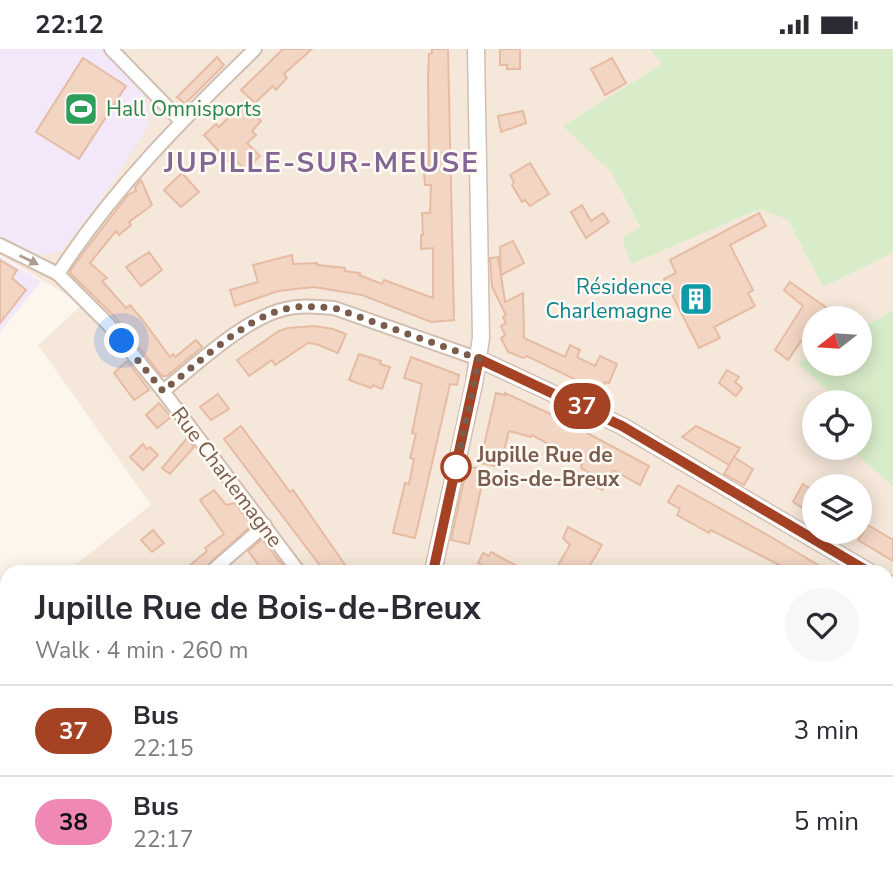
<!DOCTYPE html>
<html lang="en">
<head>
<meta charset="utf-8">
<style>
	:root { --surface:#fff; --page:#f7f7f7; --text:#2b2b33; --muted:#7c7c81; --line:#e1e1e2 }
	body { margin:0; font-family:"Nunito Sans",sans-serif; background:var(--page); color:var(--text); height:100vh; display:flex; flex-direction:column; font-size:26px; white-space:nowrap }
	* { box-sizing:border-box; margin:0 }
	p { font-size:23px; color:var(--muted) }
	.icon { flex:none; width:38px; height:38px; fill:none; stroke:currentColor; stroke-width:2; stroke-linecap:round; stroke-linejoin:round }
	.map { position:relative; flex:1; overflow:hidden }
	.drawer { position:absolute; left:0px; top:516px; width:894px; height:317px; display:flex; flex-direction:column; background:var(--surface); border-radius:21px 21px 0 0; box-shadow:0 4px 18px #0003 }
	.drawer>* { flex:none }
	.badge { padding:0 14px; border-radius:23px; font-size:24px; line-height:46px }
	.needle { width:46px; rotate:253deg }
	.fabs { position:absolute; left:802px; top:257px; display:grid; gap:14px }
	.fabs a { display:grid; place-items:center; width:70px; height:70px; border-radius:50%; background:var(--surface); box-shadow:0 4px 18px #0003; font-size:35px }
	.you { position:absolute; width:35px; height:35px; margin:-18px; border:5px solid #fff; border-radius:50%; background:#1a73e8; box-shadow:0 0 0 10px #1a73e833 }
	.map>.badge { position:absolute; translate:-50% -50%; box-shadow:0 0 0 4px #fff }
	.round { display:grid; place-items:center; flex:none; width:74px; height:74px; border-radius:37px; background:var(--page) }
	.headline { display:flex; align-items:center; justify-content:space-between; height:119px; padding:0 35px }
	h1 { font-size:33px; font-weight:700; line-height:52px }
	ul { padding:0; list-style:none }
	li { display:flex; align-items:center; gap:21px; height:91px; padding:0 35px; border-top:2px solid var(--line) }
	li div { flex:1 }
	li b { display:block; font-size:26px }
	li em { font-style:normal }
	li .badge { min-width:77px; font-weight:700; text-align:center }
	.status { display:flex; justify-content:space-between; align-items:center; height:49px; padding:0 35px; background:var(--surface); direction:ltr }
	.status svg { height:19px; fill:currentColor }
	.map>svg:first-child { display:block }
	.residential { fill:#f5e8da; fill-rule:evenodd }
	.education { fill:#f3e8fa }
	.green { fill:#d8ecc9 }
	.building { fill:#f3d5c3; stroke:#e6bba3; stroke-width:2 }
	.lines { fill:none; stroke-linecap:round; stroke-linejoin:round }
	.minor-casing { stroke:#d1beb0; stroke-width:16 }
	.tertiary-casing { stroke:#d1beb0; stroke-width:19 }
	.minor { stroke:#fff; stroke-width:12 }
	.tertiary { stroke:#fff; stroke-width:16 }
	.oneway { fill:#af9d94 }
	.line-casing { stroke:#fff; stroke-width:16 }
	.line { stroke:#a64224; stroke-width:10 }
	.walk { stroke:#7a5c4d; stroke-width:7; stroke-dasharray:0 12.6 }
	.stop-dot { fill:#fff; stroke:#a64224; stroke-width:3.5 }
	.labels { text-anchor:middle; stroke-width:5; stroke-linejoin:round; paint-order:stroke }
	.leisure-label { font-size:21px; fill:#27864d; stroke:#fffaf3; text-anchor:start }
	.culture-label { font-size:21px; fill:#0d838f; stroke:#fffaf3; text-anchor:end }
	.stop-label { font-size:21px; font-weight:bold; fill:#7a5c4d; stroke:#fffaf3; text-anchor:start }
	.street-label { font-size:21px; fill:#7a5c4d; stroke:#fffaf3 }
	.district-label { font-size:28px; font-weight:bold; letter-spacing:2px; fill:#846695; stroke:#fffaf3 }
</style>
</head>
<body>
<div class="status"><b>22:12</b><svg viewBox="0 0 49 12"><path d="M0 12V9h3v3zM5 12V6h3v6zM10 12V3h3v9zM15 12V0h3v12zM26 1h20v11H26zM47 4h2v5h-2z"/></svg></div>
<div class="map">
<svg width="893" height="832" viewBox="0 0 893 832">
	<rect width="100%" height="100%" fill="#fdf6ec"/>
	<path class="residential" d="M 0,0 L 649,0 L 662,15 L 597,108 L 611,123 L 640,179 L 622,189 L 631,215 L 760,160 L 788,171 L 823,237 L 893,204 L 893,261 L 859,280 L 859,270 L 814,270 L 814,305 L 797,314 L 841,353 L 814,354 L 814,399 L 850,399 L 893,438 L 893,832 L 0,832 L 0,576 L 7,570 L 7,826 L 887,826 L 887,523 L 66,523 L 151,456 L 38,296 L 83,255 L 0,206 ZM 814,438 L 859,438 L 859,483 L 814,483 Z"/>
	<g class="education">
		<polygon points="0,0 102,0 121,16 143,45 149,63 147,79 97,157 61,202 46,206 29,203 0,188"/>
		<polygon points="0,208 41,232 0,283"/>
	</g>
	<g class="green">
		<polygon points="649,0 893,0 893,204 823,238 788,171 760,160 631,215 622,189 640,178 611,123 563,77 662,15"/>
		<polygon points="893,261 893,438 850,399 859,399 859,378 863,375 859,371 859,354 841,353 797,314 814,305 814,315 859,315 859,280"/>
	</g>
	<g class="building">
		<polygon points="283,0 312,0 284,25 287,29 276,41 273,37 255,54 241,41"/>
		<polygon points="432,0 448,0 454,271 431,273 362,246 314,238 278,242 235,257 230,241 258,233 253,216 292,206 293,215 317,214 317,216 345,219 345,222 360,224 359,226 382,235 384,231 433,249 433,199 421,200 421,186 423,186 422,164 430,164 431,136 425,136 424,122 429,122 428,27 429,5 432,4"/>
		<polygon points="500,0 520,0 520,20 507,20 507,16 500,16"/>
		<polygon points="217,8 224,16 185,55 177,48"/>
		<polygon points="83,9 126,37 79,110 36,83"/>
		<polygon points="612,9 626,34 605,46 591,20"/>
		<polygon points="243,54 261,72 252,82 256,86 247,94 260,107 246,121 235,111 231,115 204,86 216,75 219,78"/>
		<polygon points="523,62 526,74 501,83 498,67"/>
		<polygon points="530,114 549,145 530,157 525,151 522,153 512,136 514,133 510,126"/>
		<polygon points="182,124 199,143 181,158 164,141"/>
		<polygon points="141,131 152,156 129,173 131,176 119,186 116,182 90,214 107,229 102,232 126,259 130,256 142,270 170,308 173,305 175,308 196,291 202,298 167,327 162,327 114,267 71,225 70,222 83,204 128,146 136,142 135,138"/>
		<polygon points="582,156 591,172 603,164 609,173 586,189 571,163"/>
		<polygon points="759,164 766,177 730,196 753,241 748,244 755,257 714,278 720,289 699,299 664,230 676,224 670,211"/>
		<polygon points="513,192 524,214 501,226 505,253 523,244 524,289 565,308 570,296 580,301 577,308 595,317 600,307 617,315 609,334 605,333 601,343 527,307 523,309 508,303 501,289 505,286 501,277 506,274 503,268 506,266 492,238 490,209 498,208 501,226 500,198"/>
		<polygon points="149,203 162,221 141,237 126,218"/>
		<polygon points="0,211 17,221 12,229 26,241 0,274"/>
		<polygon points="790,233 831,262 826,270 814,270 814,294 807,289 804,294 801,292 788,311 775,301 803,257 784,241"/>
		<polygon points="315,277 333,280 346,285 338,304 316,295 308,294 275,316 272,311 249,327 237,311 279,282 288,279"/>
		<polygon points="359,305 381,312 380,315 390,318 382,340 373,336 371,339 349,331"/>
		<polygon points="411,308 459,326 457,336 450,335 415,489 393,484 405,434 409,435 414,410 410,409 416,385 412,384 422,335 404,329"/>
		<polygon points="127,312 149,341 134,351 114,324"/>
		<polygon points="727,321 739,328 735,333 742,339 736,347 719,334"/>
		<polygon points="496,344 505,346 505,344 557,368 649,417 640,436 613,421 602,441 584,431 588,423 581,419 582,416 556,399 532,386 531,388 509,382 500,418 480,414"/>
		<polygon points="218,345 229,360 211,371 200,358"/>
		<polygon points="159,354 171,368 157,379 146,366"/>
		<polygon points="241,377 290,443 293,441 350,523 325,523 224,390"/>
		<polygon points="696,377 740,399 729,416 682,388"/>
		<polygon points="187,389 194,398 170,425 162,419"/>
		<polygon points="143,395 147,400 150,398 158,406 143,421 130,408"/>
		<polygon points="734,408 753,420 744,436 724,425"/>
		<polygon points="467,417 485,421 469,495 451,491"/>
		<polygon points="803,435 814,442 814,466 793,453"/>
		<polygon points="678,436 771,488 830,523 793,523 711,481 709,484 677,466 680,460 668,453"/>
		<polygon points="214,441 226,456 235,454 252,476 200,523 182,523 207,502 205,499 224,485 200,451"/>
		<polygon points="868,476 893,491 893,512 858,491"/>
		<polygon points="568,478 602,496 586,523 554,523 570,496 563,489"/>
		<polygon points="153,481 164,494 152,503 141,491"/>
		<polygon points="262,490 279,512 288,523 264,523 257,514 248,502"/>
		<polygon points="491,503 528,523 492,523 478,514 483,504 489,507"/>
	</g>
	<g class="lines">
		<defs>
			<g id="minor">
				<polyline points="111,0 181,72"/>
				<polyline points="0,196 58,225 108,275 163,342 299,523"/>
				<path d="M 58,225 C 113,140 183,70 255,0"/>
				<path d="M 163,342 C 196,316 245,269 285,260 C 301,256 317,258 334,259 L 479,310"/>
				<polyline points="211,523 265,476"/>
				<polyline points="887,576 893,567"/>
				<polyline points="2,630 7,625"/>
				<polyline points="887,820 893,828"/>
				<polyline points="515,826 520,832"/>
				<polyline points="376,832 387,826"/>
				<polyline points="610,832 619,826"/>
			</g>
			<g id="tertiary">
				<polyline points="479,310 622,377 869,523"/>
				<polyline points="433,523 474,335 481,289 476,0"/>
				<polyline points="887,534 893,537"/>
				<polyline points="475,826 477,832"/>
			</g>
		</defs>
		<use href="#minor" class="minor-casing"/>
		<use href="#tertiary" class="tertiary-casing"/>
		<use href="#minor" class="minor"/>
		<use href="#tertiary" class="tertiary"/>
	</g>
	<defs><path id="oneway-solid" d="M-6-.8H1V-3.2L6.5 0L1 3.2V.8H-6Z" transform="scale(1.75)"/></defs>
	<use class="oneway" href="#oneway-solid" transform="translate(29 211) rotate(26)"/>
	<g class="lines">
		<defs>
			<polyline id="line" points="433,523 479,310 622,377 869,523"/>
		</defs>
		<use href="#line" class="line-casing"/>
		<use href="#line" class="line"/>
		<path class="walk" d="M 122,292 L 163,342 C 196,316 245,269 285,260 C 301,256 317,258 334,259 L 479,310 L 456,418"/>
	</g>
	<defs>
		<symbol id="stadium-square" viewBox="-11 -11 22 22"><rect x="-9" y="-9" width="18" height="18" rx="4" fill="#2e9e5b" stroke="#fffaf3"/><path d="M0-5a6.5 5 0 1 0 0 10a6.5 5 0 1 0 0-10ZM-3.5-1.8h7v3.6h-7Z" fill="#fff"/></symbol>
		<symbol id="building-square" viewBox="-11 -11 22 22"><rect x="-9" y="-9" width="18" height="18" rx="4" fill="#0f9aa8" stroke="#fffaf3"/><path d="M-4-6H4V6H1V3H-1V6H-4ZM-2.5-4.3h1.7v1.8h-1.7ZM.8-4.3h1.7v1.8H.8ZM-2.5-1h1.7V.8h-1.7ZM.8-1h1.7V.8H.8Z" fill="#fff"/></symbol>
	</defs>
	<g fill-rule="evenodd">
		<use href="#stadium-square" x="62" y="41" width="38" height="38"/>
		<use href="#building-square" x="677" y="231" width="38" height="38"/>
	</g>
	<circle class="stop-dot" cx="456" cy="418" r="14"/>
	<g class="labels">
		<g class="leisure-label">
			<text x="106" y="67">Hall Omnisports</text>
		</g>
		<g class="culture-label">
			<text x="672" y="245">Résidence<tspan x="672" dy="24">Charlemagne</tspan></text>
		</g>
		<g class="stop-label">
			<text x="477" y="413">Jupille Rue de<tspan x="477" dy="24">Bois-de-Breux</tspan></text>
		</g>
		<g class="street-label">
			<text transform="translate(227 428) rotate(53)" y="7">Rue Charlemagne</text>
		</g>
		<g class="district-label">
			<text x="322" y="123">JUPILLE-SUR-MEUSE</text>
		</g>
	</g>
</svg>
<div class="fabs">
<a><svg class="needle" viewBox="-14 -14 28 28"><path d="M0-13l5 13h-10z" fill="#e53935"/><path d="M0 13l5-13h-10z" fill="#7c7c81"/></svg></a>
<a><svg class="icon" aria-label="locate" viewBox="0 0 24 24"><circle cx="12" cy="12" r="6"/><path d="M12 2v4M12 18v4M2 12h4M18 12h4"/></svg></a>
<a><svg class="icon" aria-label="layers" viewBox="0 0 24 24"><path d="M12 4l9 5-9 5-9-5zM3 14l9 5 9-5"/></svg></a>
</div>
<div class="you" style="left:122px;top:292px"></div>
<b class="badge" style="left:582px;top:357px;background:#a64224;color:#fff">37</b>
<section class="drawer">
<div class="headline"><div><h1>Jupille Rue de Bois-de-Breux</h1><p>Walk · 4 min · 260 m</p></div><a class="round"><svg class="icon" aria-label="heart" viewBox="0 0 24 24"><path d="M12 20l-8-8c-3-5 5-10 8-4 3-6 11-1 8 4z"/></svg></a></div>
<ul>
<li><span class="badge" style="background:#a64224;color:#fff">37</span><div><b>Bus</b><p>22:15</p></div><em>3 min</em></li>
<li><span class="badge" style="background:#f088b6;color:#111">38</span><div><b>Bus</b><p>22:17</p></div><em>5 min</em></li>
</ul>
</section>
</div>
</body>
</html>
